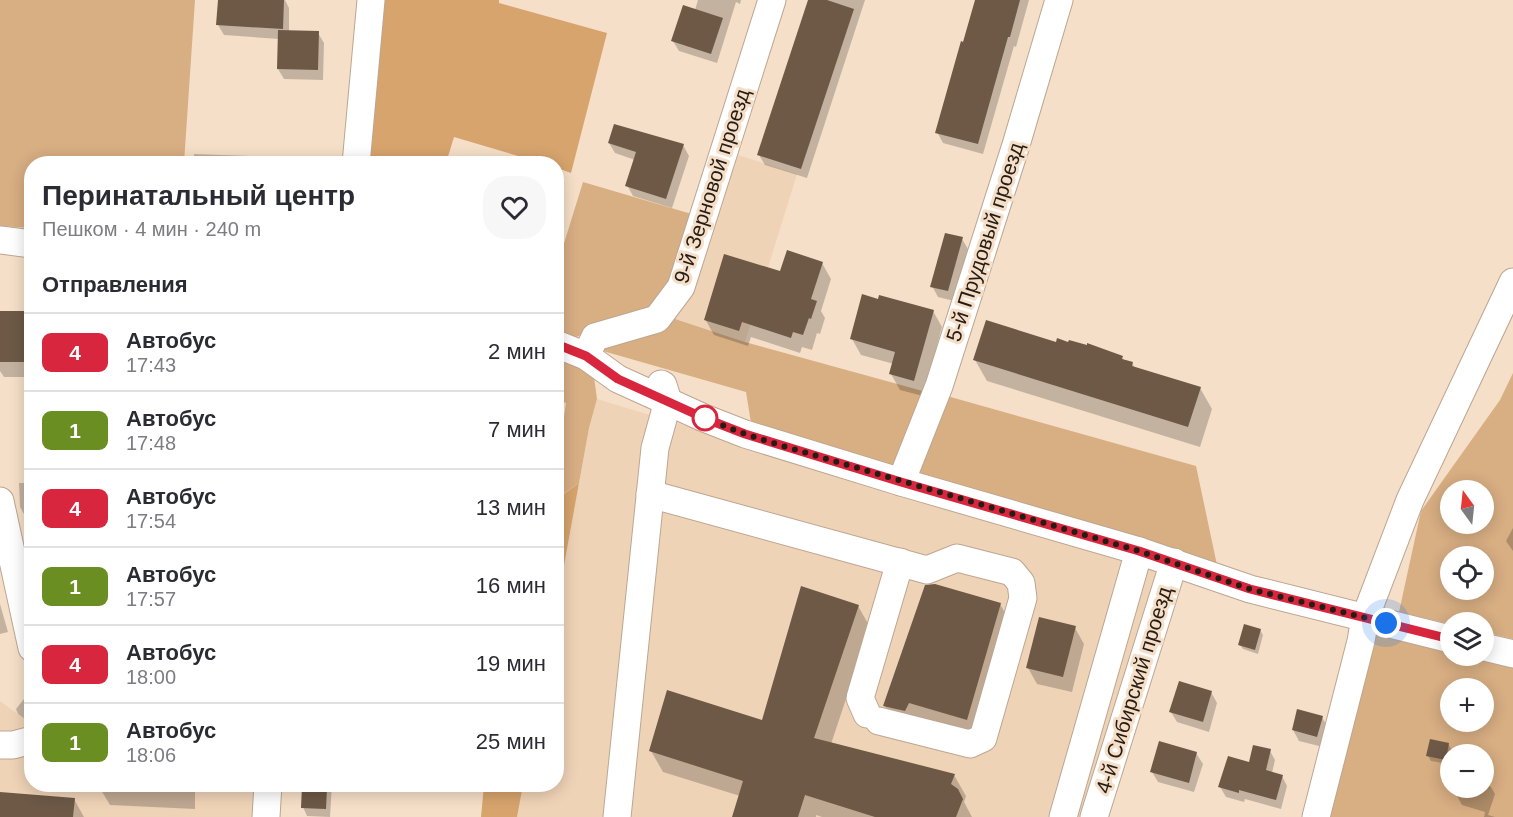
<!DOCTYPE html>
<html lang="ru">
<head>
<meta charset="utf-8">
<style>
	:root { --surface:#fff; --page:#f7f7f7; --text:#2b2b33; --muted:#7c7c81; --line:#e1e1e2 }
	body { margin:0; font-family:Helvetica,sans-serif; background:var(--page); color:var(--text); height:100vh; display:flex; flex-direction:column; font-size:22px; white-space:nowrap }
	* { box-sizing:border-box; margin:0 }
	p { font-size:20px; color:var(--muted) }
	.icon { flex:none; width:33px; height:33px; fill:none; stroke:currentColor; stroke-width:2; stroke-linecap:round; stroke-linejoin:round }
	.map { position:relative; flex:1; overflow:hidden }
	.panel { position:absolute; left:24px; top:156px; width:540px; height:636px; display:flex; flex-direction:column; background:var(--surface); border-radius:24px; box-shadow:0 3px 15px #0003 }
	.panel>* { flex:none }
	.badge { padding:0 12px; border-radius:9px; font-size:21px; line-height:39px }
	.needle { width:39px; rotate:345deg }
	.tools { position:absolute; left:1440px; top:480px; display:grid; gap:12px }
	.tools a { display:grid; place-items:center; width:54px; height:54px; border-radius:50%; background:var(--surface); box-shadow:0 3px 15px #0003; font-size:30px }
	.you { position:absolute; width:30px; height:30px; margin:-15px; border:4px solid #fff; border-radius:50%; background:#1a73e8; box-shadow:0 0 0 9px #1a73e833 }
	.map>.badge { position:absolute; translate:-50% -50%; box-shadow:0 0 0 3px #fff }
	h2 { padding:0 18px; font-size:22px; line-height:54px }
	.round { display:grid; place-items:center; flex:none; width:63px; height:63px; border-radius:24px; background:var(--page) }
	.summary { display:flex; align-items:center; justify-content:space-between; height:102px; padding:0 18px }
	h1 { font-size:28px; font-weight:700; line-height:45px }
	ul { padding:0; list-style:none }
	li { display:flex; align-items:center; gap:18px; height:78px; padding:0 18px; border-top:2px solid var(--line) }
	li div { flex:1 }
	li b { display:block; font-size:22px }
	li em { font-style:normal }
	li .badge { min-width:66px; font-weight:700; text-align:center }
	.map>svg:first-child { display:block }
	.built { fill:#efd3b7 }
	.green { fill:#d8ae83; fill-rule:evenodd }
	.forest { fill:#d7a46d }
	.shadow { fill:#0003 }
	.building { fill:#6d5946 }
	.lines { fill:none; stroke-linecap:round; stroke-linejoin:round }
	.minor-casing { stroke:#bca691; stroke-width:29 }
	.minor { stroke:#fff; stroke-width:27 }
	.line-casing { stroke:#fff; stroke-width:14 }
	.line { stroke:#d7263d; stroke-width:9 }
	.walk { stroke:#251d15; stroke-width:6; stroke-dasharray:0 10.8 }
	.stop-dot { fill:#fff; stroke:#d7263d; stroke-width:3 }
	.labels { text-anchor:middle; stroke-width:6; stroke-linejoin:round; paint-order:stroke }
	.street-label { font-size:21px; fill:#251d15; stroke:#f6dfc8 }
</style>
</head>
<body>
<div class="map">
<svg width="1513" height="817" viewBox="0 0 1513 817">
	<rect width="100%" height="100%" fill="#f6dfc8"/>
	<g class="built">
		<polygon points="738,155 797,174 745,342 672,318 691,292"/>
		<polygon points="597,399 1155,567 1161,573 1087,817 517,817 523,785 556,784 557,604 589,428"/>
		<polygon points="0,701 31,724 32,784 254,785 252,817 0,817"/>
	</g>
	<g class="green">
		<polygon points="0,0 195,0 184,163 32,164 31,228 0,226"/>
		<path d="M 583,182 L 695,215 L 676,285 L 653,310 L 588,331 C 574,340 571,338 557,333 L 557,266 Z"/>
		<polygon points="672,318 745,342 930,393 947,396 1196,466 1217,565 751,423 746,392 603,351 599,347"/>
		<polygon points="557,352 593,369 597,399 589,428 579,483 556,499 557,464 566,403 557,400"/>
		<path d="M 1513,373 L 1513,639 L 1484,632 L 1484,622 L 1450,622 L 1450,624 L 1399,612 L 1421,511 L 1500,400 ZM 1484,490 L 1484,524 L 1450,524 L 1450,490 ZM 1484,556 L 1484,590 L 1450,590 L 1450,556 Z"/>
		<path d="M 1378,634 L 1450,652 L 1450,656 L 1465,656 L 1513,667 L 1513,817 L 1307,817 L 1370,642 ZM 1450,688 L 1484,688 L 1484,722 L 1450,722 ZM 1450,754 L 1484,754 L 1484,788 L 1450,788 Z"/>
	</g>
	<g class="forest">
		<polygon points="379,0 499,0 499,3 607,33 571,173 557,168 556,164 542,163 454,137 446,163 362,164"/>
		<polygon points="579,483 557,604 557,499"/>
		<polygon points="484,785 523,785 517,817 481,817"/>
	</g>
	<g class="shadow">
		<polygon points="219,0 285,0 289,8 289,32 318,33 324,43 323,80 284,79 278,69 279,39 224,35 218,25"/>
		<polygon points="698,0 741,0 740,4 736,2 717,63 679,51 673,41 695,10"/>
		<polygon points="810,0 865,0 807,178 765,165 759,155"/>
		<polygon points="977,0 1029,0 1016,47 1014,46 983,154 943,143 937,132"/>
		<polygon points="609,143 683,145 689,156 672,208 633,196 627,185 635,160 615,153"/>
		<polygon points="194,154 250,156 254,164 194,164"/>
		<polygon points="289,158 323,158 326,164 289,164"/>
		<polygon points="962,239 968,249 954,301 938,297 932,286"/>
		<polygon points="822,263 831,279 821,311 825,318 820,334 817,333 812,350 802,347 800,353 751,337 748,346 714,335 705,319 780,273"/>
		<polygon points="933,311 942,327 923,396 900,390 891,374 894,364 861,355 852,339"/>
		<polygon points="0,313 27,313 32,320 32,377 4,377 0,371"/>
		<polygon points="1057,344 1122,358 1124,360 1132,363 1135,368 1200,388 1212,409 1200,447 987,381 975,360"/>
		<polygon points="26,465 32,465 32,523 29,523 20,507 19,483 25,483 24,471 27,471"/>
		<polygon points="1513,528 1513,551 1506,541"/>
		<polygon points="0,604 8,632 0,634"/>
		<polygon points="1000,604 1012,625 979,740 897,727 885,706"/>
		<polygon points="858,606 870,627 831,744 954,775 966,796 964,802 972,817 822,817 816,815 816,817 734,817 740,796 663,772 651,751 763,722"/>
		<polygon points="1075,628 1084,644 1072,692 1037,684 1028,668"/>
		<polygon points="1260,630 1263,635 1258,654 1243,649 1240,645"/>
		<polygon points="32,689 32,719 29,722 18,714 16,709"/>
		<polygon points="1211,692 1217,703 1209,732 1177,722 1171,712"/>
		<polygon points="1322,717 1328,728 1323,747 1299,741 1293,730"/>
		<polygon points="1448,744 1451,749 1448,764 1431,761 1428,756"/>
		<polygon points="1270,751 1275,760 1272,773 1282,776 1287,786 1281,809 1245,799 1244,802 1226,797 1220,787 1250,764"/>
		<polygon points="1196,753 1203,764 1194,792 1158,782 1152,772"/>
		<polygon points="1484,782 1489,784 1495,794 1488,815 1495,817 1484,817 1485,812 1462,805 1456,794 1459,788 1484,788"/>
		<polygon points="101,784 195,784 195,809 110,805 101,790"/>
		<polygon points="304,784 332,784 330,817 307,816 303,807"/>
		<polygon points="0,794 74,799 84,817 0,817"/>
	</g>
	<g class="building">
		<polygon points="218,0 284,0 283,29 216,25"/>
		<polygon points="808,0 827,0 854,9 801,169 757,155"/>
		<polygon points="975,0 1020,0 1010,37 1008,37 978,144 935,133 961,41 963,42"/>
		<polygon points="683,5 723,18 711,54 671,41"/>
		<polygon points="278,30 319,31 318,70 277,69"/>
		<polygon points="614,124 684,144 666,199 625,186 636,152 608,143"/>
		<polygon points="945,233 963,237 948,291 930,287"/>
		<polygon points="787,250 823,262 811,299 817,301 811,319 809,318 803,335 793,332 791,338 742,322 739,331 704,320 724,254 780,271"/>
		<polygon points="862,294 878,299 879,295 934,310 914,381 889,374 895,352 850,339"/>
		<rect x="0" y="311" width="28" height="51"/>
		<polygon points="986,320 1056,342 1057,338 1068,342 1069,340 1087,345 1087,343 1123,356 1122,359 1133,362 1132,366 1201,387 1188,427 973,360"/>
		<polygon points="935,584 1001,603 967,720 909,703 905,711 883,706 925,585"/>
		<polygon points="801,586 859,605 814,738 955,774 951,784 958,789 963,799 956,817 875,817 805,795 798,817 732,817 743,781 649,751 667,690 762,720"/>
		<polygon points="1039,617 1076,626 1063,677 1026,668"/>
		<polygon points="1244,624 1261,629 1255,650 1238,645"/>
		<polygon points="1179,681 1212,691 1203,722 1169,712"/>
		<polygon points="1297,709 1323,716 1317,737 1292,730"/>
		<polygon points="1430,739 1449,743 1446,760 1426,756"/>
		<polygon points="1159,741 1197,752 1189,783 1150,772"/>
		<polygon points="1253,745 1271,749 1266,770 1283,775 1276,800 1239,790 1239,793 1218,787 1228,756 1249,762"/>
		<polygon points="302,786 327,788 326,809 301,808"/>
		<polygon points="0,792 75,798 73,817 0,817"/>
	</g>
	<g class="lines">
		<defs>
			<g id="minor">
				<polyline points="356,164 371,0"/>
				<polyline points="0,240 32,244"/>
				<polyline points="556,344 586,356 618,379 704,418 745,434 901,482 1139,551 1250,589 1450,639"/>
				<polyline points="586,356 595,337 657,319 681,287 772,0"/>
				<polyline points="901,482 939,386 1016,145 1059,0"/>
				<polyline points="650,494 927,570 957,558 1012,572 1021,583 1023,598 983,738 970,744 879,721"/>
				<polyline points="0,501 32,648"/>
				<polyline points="1484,647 1513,654"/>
				<polyline points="867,714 860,698 900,562"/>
				<polyline points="0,745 13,745 32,740"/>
				<polyline points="266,817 268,784"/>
				<polyline points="617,817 655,448 668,401 663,385 661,384"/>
				<polyline points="1063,817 1139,551"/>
				<polyline points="1094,817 1174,562"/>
				<polyline points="1316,817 1361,641 1365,618 1410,500 1513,282"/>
			</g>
		</defs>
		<use href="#minor" class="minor-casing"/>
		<use href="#minor" class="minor"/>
	</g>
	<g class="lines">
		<defs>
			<polyline id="line" points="556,344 586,356 618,379 704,418 745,434 901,482 1139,551 1250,589 1450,639"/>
		</defs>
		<use href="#line" class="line-casing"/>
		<use href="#line" class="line"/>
		<polyline class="walk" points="705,418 704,418 745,434 783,446 1139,551 1250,589 1386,623"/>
	</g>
	<circle class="stop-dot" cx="705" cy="418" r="12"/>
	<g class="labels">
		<g class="street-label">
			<text transform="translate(712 186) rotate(-72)" y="7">9-й Зерновой проезд</text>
			<text transform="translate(985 242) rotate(-72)" y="7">5-й Прудовый проезд</text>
			<text transform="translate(1134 690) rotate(-73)" y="7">4-й Сибирский проезд</text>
		</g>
	</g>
</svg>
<div class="tools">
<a><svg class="needle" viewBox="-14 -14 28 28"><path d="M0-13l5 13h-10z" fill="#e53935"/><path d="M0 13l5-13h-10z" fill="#7c7c81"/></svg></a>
<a><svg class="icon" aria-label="locate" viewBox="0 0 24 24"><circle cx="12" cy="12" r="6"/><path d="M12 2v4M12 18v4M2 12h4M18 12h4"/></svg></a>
<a><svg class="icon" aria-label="layers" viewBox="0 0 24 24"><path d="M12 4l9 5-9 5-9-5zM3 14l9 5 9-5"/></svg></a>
<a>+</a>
<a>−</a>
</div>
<div class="you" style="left:1386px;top:623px"></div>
<section class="panel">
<div class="summary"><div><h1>Перинатальный центр</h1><p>Пешком · 4 мин · 240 m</p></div><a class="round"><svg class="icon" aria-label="heart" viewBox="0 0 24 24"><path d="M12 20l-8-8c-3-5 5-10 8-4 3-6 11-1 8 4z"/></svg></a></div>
<h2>Отправления</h2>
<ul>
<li><span class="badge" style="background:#d7263d;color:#fff">4</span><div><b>Автобус</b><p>17:43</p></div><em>2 мин</em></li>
<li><span class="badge" style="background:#6b8e23;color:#fff">1</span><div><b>Автобус</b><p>17:48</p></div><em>7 мин</em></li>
<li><span class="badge" style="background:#d7263d;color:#fff">4</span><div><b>Автобус</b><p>17:54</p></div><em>13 мин</em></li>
<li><span class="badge" style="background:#6b8e23;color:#fff">1</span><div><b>Автобус</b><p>17:57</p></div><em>16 мин</em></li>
<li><span class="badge" style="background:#d7263d;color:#fff">4</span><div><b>Автобус</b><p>18:00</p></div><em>19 мин</em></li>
<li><span class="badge" style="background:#6b8e23;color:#fff">1</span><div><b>Автобус</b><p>18:06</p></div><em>25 мин</em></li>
</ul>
</section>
</div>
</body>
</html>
